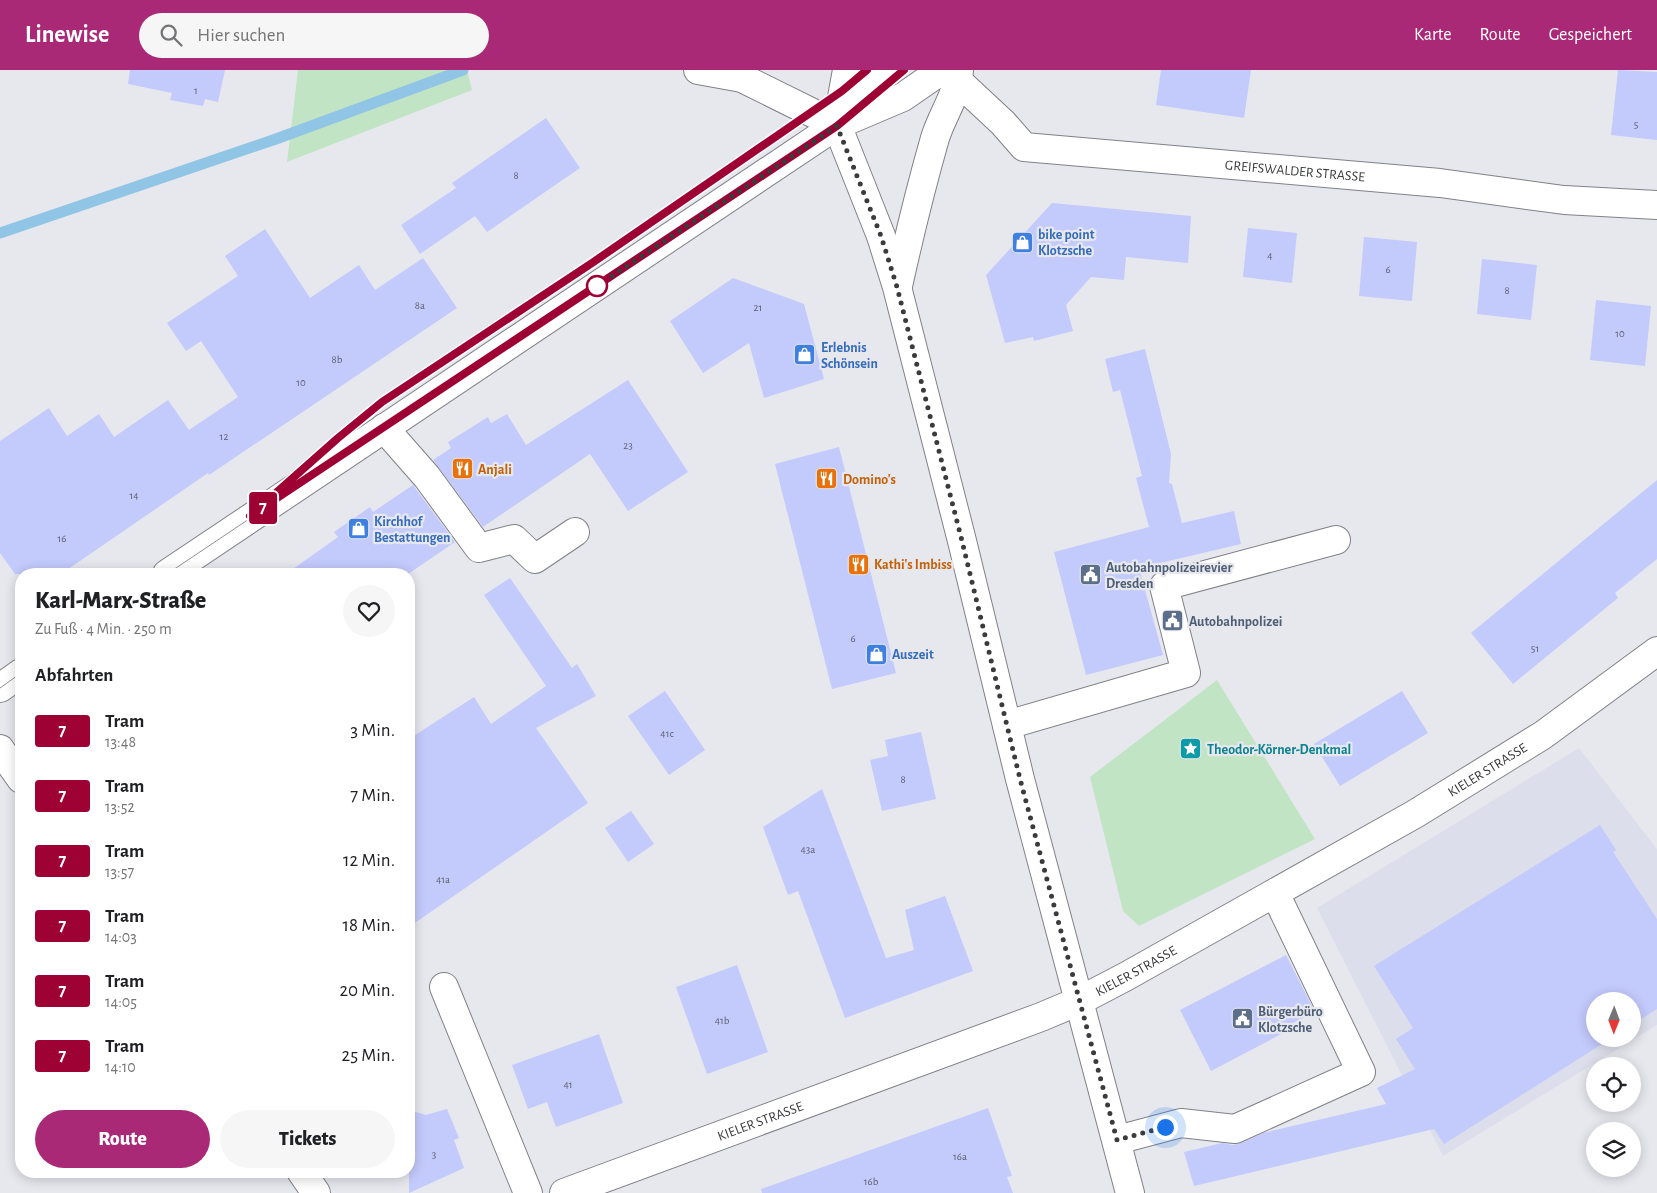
<!DOCTYPE html>
<html lang="de">
<head>
<meta charset="utf-8">
<style>
	:root { --surface:#fff; --page:#f6f6f6; --text:#202124; --muted:#757577; --accent:#aa2976 }
	body { margin:0; font-family:"Alegreya Sans",sans-serif; background:var(--page); color:var(--text); height:100vh; display:flex; flex-direction:column; font-size:19px; white-space:nowrap }
	* { box-sizing:border-box; margin:0 }
	p { font-size:16px; color:var(--muted) }
	.icon { flex:none; width:28px; height:28px; fill:none; stroke:currentColor; stroke-width:2; stroke-linecap:round; stroke-linejoin:round }
	.map { position:relative; flex:1; overflow:hidden }
	.panel { position:absolute; left:15px; top:498px; width:400px; height:610px; display:flex; flex-direction:column; background:var(--surface); border-radius:20px; box-shadow:0 2px 12px #0003 }
	.panel>* { flex:none }
	.badge { padding:0 10px; border-radius:4px; font-size:18px; line-height:32px }
	.needle { width:32px; rotate:181deg }
	.buttons { position:absolute; left:1586px; top:922px; display:grid; gap:10px }
	.buttons a { display:grid; place-items:center; width:55px; height:55px; border-radius:50%; background:var(--surface); box-shadow:0 2px 12px #0003; font-size:25px }
	.you { position:absolute; width:25px; height:25px; margin:-12px; border:4px solid #fff; border-radius:50%; background:#1a73e8; box-shadow:0 0 0 8px #1a73e833 }
	.map>.badge { position:absolute; translate:-50% -50%; box-shadow:0 0 0 2px #fff }
	h2 { padding:0 20px; font-size:19px; line-height:45px }
	.round { display:grid; place-items:center; flex:none; width:52px; height:52px; border-radius:26px; background:var(--page) }
	.summary { display:flex; align-items:center; justify-content:space-between; height:85px; padding:0 20px }
	h1 { font-size:24px; font-weight:800; line-height:38px }
	.action { display:flex; gap:10px; margin-top:auto; padding:10px 20px }
	.action a { flex:1; height:58px; border-radius:30px; background:var(--accent); color:#fff; font-size:20px; font-weight:800; line-height:58px; text-align:center }
	.action a+a { background:var(--page); color:var(--text) }
	ul { padding:0; list-style:none }
	li { display:flex; align-items:center; gap:15px; height:65px; padding:0 20px }
	li div { flex:1 }
	li b { display:block; font-size:19px }
	li em { font-style:normal }
	li .badge { min-width:55px; font-weight:700; text-align:center }
	header { display:flex; align-items:center; gap:30px; box-sizing:border-box; height:70px; padding:0 25px; background:var(--accent); color:#fff }
	header strong { font-size:24px }
	nav { display:flex; gap:28px; margin-inline-start:auto; font-size:18px }
	.search { width:350px; height:45px; background:var(--page); display:flex; align-items:center; gap:12px; box-sizing:border-box; padding:0 18px; border-radius:28px; color:var(--muted); font-size:19px }
	.map>svg:first-child { display:block }
	.built { fill:#dcdeeb; fill-rule:evenodd }
	.green { fill:#c1e4c5 }
	.lines { fill:none; stroke-linecap:round; stroke-linejoin:round }
	.stream { stroke:#91c5e5; stroke-width:11 }
	.building { fill:#c3cafc }
	.minor-casing { stroke:#808186; stroke-width:30 }
	.major-casing { stroke:#808186; stroke-width:30 }
	.minor { stroke:#fff; stroke-width:28 }
	.major { stroke:#fff; stroke-width:28 }
	.tram { stroke:#929397; stroke-width:1 }
	.line-casing { stroke:#fff; stroke-width:11 }
	.line { stroke:#9e0234; stroke-width:8 }
	.walk { stroke:#3a3b3d; stroke-width:5; stroke-dasharray:0 9 }
	.stop-dot { fill:#fff; stroke:#9e0234; stroke-width:2.5 }
	.labels { text-anchor:middle; stroke-width:4.5; stroke-linejoin:round; paint-order:stroke }
	.number-label { font-size:11px; fill:#5c5f6d }
	.street-label { font-size:14px; fill:#3a3b3d; stroke:#e7e8ee }
	.shop-label { font-size:14px; font-weight:bold; fill:#366cbe; stroke:#e7e8ee; text-anchor:start }
	.food-label { font-size:14px; font-weight:bold; fill:#c56008; stroke:#e7e8ee; text-anchor:start }
	.service-label { font-size:14px; font-weight:bold; fill:#4e5e75; stroke:#e7e8ee; text-anchor:start }
	.culture-label { font-size:14px; font-weight:bold; fill:#0d838f; stroke:#e7e8ee; text-anchor:start }
</style>
</head>
<body>
<header>
<strong>Linewise</strong>
<div class="search"><svg class="icon" aria-label="search" viewBox="0 0 24 24"><circle cx="10" cy="10" r="6"/><path d="M15 15l6 6"/></svg>Hier suchen</div>
<nav><a>Karte</a><a>Route</a><a>Gespeichert</a></nav>
</header>
<div class="map">
<svg width="1657" height="1123" viewBox="0 0 1657 1123">
	<rect width="100%" height="100%" fill="#e7e8ee"/>
	<path class="built" d="M 1579,678 L 1657,779 L 1657,955 L 1443,1086 L 1317,838 ZM 1595,931 L 1632,931 L 1632,969 L 1595,969 Z"/>
	<g class="green">
		<polygon points="298,0 467,0 472,20 287,92"/>
		<polygon points="1217,610 1315,769 1139,856 1123,841 1090,707"/>
	</g>
	<g class="lines">
		<polyline class="stream" points="0,163 276,69 463,0"/>
	</g>
	<g class="building">
		<polygon points="130,0 225,0 218,32 205,29 203,36 170,30 172,23 128,14"/>
		<polygon points="1161,0 1251,0 1244,48 1156,35"/>
		<polygon points="1618,0 1657,2 1657,70 1611,65"/>
		<polygon points="546,48 580,98 487,162 475,146 420,184 401,155 456,118 452,113"/>
		<polygon points="1052,133 1191,146 1188,193 1126,187 1124,210 1091,207 1066,235 1073,261 1034,271 1033,267 1005,273 986,205"/>
		<polygon points="1248,158 1297,163 1292,213 1243,207"/>
		<polygon points="265,159 310,228 359,195 375,220 423,188 457,238 209,405 208,403 61,504 15,504 0,483 0,371 49,338 67,366 99,344 114,367 168,330 189,360 238,327 201,271 186,281 167,253 238,206 225,186"/>
		<polygon points="1364,167 1417,172 1412,231 1359,226"/>
		<polygon points="1482,189 1537,195 1531,250 1477,244"/>
		<polygon points="733,208 804,234 824,309 764,328 749,273 703,303 670,251"/>
		<polygon points="1596,230 1651,236 1645,296 1590,290"/>
		<polygon points="1145,279 1171,384 1169,413 1172,414 1182,453 1234,441 1241,474 1139,498 1163,585 1086,605 1054,482 1149,457 1136,408 1142,406 1120,320 1113,322 1105,289"/>
		<polygon points="628,310 688,402 628,441 590,384 483,457 433,390 451,378 448,372 488,347 491,353 507,344 526,375"/>
		<polygon points="839,377 896,603 832,619 775,394"/>
		<polygon points="1657,410 1657,489 1615,523 1618,528 1513,614 1471,563"/>
		<polygon points="413,415 455,472 408,504 286,504 338,467 334,462 370,437 373,442"/>
		<polygon points="510,508 572,598 577,594 596,626 536,658 588,733 409,857 409,669 474,627 491,654 546,616 484,525"/>
		<polygon points="665,621 705,680 669,705 628,646"/>
		<polygon points="1402,621 1428,663 1340,716 1314,674"/>
		<polygon points="921,662 936,729 882,741 870,690 888,686 885,670"/>
		<polygon points="822,719 886,888 914,880 905,840 945,826 973,901 845,948 798,821 788,825 763,757"/>
		<polygon points="631,741 654,774 628,792 605,758"/>
		<polygon points="1600,755 1616,780 1613,782 1657,849 1657,939 1632,955 1632,931 1595,931 1595,969 1610,969 1444,1074 1434,1059 1194,1116 1184,1082 1222,1073 1233,1075 1241,1073 1263,1063 1386,1034 1377,1018 1415,999 1396,969 1413,958 1374,896"/>
		<polygon points="1286,885 1315,942 1285,957 1287,961 1211,1001 1180,940"/>
		<polygon points="737,895 768,982 707,1004 676,917"/>
		<polygon points="599,964 623,1033 556,1057 547,1032 528,1039 512,995"/>
		<polygon points="988,1038 1012,1106 1007,1107 1013,1123 762,1123 761,1119"/>
		<polygon points="447,1039 459,1068 454,1070 464,1098 409,1123 409,1040 426,1045"/>
	</g>
	<g class="lines">
		<defs>
			<g id="minor">
				<polyline points="698,0 742,8 837,55 856,25 886,0"/>
				<path id="s1" d="M 959,12 L 1003,53 L 1024,77 L 1440,113 L 1564,130 L 1657,135"/>
				<polyline points="384,358 427,407 479,478 514,469 535,489 575,462"/>
				<polyline points="1007,655 1186,603 1164,516 1336,470"/>
				<polyline points="0,679 21,709"/>
				<polyline points="444,917 528,1123"/>
				<polyline points="1117,1070 1181,1053 1235,1059 1361,1002 1275,823"/>
				<polyline points="301,1101 316,1123"/>
				<path id="s2" d="M 564,1123 L 1041,947 L 1079,931 L 1125,907 L 1415,744 L 1543,665 L 1657,581"/>
			</g>
			<g id="major">
				<polyline points="847,0 837,55 881,166 897,217 962,471 1020,709 1130,1123"/>
				<path d="M 898,216 C 909,166 921,117 935,68 C 942,45 958,24 959,0"/>
				<polyline points="167,504 837,55 903,27 942,0"/>
				<polyline points="0,618 21,603"/>
			</g>
		</defs>
		<use href="#minor" class="minor-casing"/>
		<use href="#major" class="major-casing"/>
		<use href="#minor" class="minor"/>
		<use href="#major" class="major"/>
		<g class="tram">
			<polyline points="279,421 338,369 382,332 592,193 842,21 868,0"/>
			<polyline points="167,504 837,55 904,0"/>
			<polyline points="0,618 21,603"/>
		</g>
	</g>
	<g class="lines">
		<defs>
			<polyline id="line" points="867,0 842,21 592,193 382,332 338,368 250,446 837,56 904,0"/>
		</defs>
		<use href="#line" class="line-casing"/>
		<use href="#line" class="line"/>
		<polyline class="walk" points="597,216 837,56 881,166 897,217 962,471 1020,709 1117,1070 1165,1057"/>
	</g>
	<defs>
		<symbol id="shop-square" viewBox="-11 -11 22 22"><rect x="-9" y="-9" width="18" height="18" rx="4" fill="#3f7fe0" stroke="#e7e8ee"/><path d="M-5-2.5h2.3a2.7 3.5 0 0 1 5.4 0H5L5.5 6h-11ZM-1.5-2.5h3a1.5 2.3 0 0 0-3 0Z" fill="#fff"/></symbol>
		<symbol id="restaurant-square" viewBox="-11 -11 22 22"><rect x="-9" y="-9" width="18" height="18" rx="4" fill="#e8710a" stroke="#e7e8ee"/><path d="M-5-6h1v4h1v-4h1v4h1v-4h1v5L-1.5 .5V6h-2V.5L-5-1ZM5-6V6H3V1.5H1.5Q1.5-4 5-6Z" fill="#fff"/></symbol>
		<symbol id="civic-square" viewBox="-11 -11 22 22"><rect x="-9" y="-9" width="18" height="18" rx="4" fill="#5c6f8a" stroke="#e7e8ee"/><path d="M-.6-6.5H3V-4.5H.6V-3L4-1V1h2V6H-6V1h2V-1L-.6-3ZM-1.2 2.5V6h2.4V2.5Z" fill="#fff"/></symbol>
		<symbol id="sight-square" viewBox="-11 -11 22 22"><rect x="-9" y="-9" width="18" height="18" rx="4" fill="#0f9aa8" stroke="#e7e8ee"/><path d="M0-6L1.8-2.2L6-1.7L2.9 1.2L3.7 5.4L0 3.3L-3.7 5.4L-2.9 1.2L-6-1.7L-1.8-2.2Z" fill="#fff"/></symbol>
	</defs>
	<g fill-rule="evenodd">
		<use href="#shop-square" x="1010" y="160" width="25" height="25"/>
		<use href="#shop-square" x="792" y="272" width="25" height="25"/>
		<use href="#restaurant-square" x="450" y="386" width="25" height="25"/>
		<use href="#restaurant-square" x="814" y="396" width="25" height="25"/>
		<use href="#shop-square" x="346" y="446" width="25" height="25"/>
		<use href="#restaurant-square" x="846" y="482" width="25" height="25"/>
		<use href="#civic-square" x="1078" y="492" width="25" height="25"/>
		<use href="#civic-square" x="1160" y="538" width="25" height="25"/>
		<use href="#shop-square" x="864" y="572" width="25" height="25"/>
		<use href="#sight-square" x="1178" y="666" width="25" height="25"/>
		<use href="#civic-square" x="1230" y="936" width="25" height="25"/>
	</g>
	<circle class="stop-dot" cx="597" cy="216" r="10"/>
	<g class="labels">
		<g class="number-label">
			<text x="196" y="24">1</text>
			<text x="1636" y="58">5</text>
			<text x="516" y="109">8</text>
			<text x="1270" y="189">4</text>
			<text x="1388" y="203">6</text>
			<text x="1507" y="224">8</text>
			<text x="420" y="239">8a</text>
			<text x="758" y="241">21</text>
			<text x="1620" y="267">10</text>
			<text x="337" y="293">8b</text>
			<text x="301" y="316">10</text>
			<text x="224" y="370">12</text>
			<text x="628" y="379">23</text>
			<text x="134" y="429">14</text>
			<text x="62" y="472">16</text>
			<text x="853" y="572">6</text>
			<text x="1535" y="582">51</text>
			<text x="667" y="667">41c</text>
			<text x="903" y="713">8</text>
			<text x="808" y="783">43a</text>
			<text x="443" y="813">41a</text>
			<text x="722" y="954">41b</text>
			<text x="568" y="1018">41</text>
			<text x="434" y="1088">3</text>
			<text x="960" y="1090">16a</text>
			<text x="871" y="1115">16b</text>
		</g>
		<g class="street-label">
			<text dy="5" stroke="none"><textPath href="#s1" startOffset="364">GREIFSWALDER STRASSE</textPath></text>
			<text dy="5" stroke="none"><textPath href="#s2" startOffset="1019">KIELER STRASSE</textPath></text>
			<text dy="5" stroke="none"><textPath href="#s2" startOffset="614">KIELER STRASSE</textPath></text>
			<text dy="5" stroke="none"><textPath href="#s2" startOffset="209">KIELER STRASSE</textPath></text>
		</g>
		<g class="shop-label">
			<text x="1038" y="169">bike point<tspan x="1038" dy="16">Klotzsche</tspan></text>
			<text x="821" y="282">Erlebnis<tspan x="821" dy="16">Schönsein</tspan></text>
			<text x="374" y="456">Kirchhof<tspan x="374" dy="16">Bestattungen</tspan></text>
			<text x="892" y="589">Auszeit</text>
		</g>
		<g class="food-label">
			<text x="478" y="404">Anjali</text>
			<text x="843" y="414">Domino's</text>
			<text x="874" y="499">Kathi's Imbiss</text>
		</g>
		<g class="service-label">
			<text x="1106" y="502">Autobahnpolizeirevier<tspan x="1106" dy="16">Dresden</tspan></text>
			<text x="1189" y="556">Autobahnpolizei</text>
			<text x="1258" y="946">Bürgerbüro<tspan x="1258" dy="16">Klotzsche</tspan></text>
		</g>
		<g class="culture-label">
			<text x="1207" y="684">Theodor-Körner-Denkmal</text>
		</g>
	</g>
</svg>
<div class="buttons">
<a><svg class="needle" viewBox="-14 -14 28 28"><path d="M0-13l5 13h-10z" fill="#e53935"/><path d="M0 13l5-13h-10z" fill="#757577"/></svg></a>
<a><svg class="icon" aria-label="locate" viewBox="0 0 24 24"><circle cx="12" cy="12" r="6"/><path d="M12 2v4M12 18v4M2 12h4M18 12h4"/></svg></a>
<a><svg class="icon" aria-label="layers" viewBox="0 0 24 24"><path d="M12 4l9 5-9 5-9-5zM3 14l9 5 9-5"/></svg></a>
</div>
<div class="you" style="left:1165px;top:1057px"></div>
<b class="badge" style="left:263px;top:438px;background:#9e0234;color:#fff">7</b>
<section class="panel">
<div class="summary"><div><h1>Karl-Marx-Straße</h1><p>Zu Fuß · 4 Min. · 250 m</p></div><a class="round"><svg class="icon" aria-label="heart" viewBox="0 0 24 24"><path d="M12 20l-8-8c-3-5 5-10 8-4 3-6 11-1 8 4z"/></svg></a></div>
<h2>Abfahrten</h2>
<ul>
<li><span class="badge" style="background:#9e0234;color:#fff">7</span><div><b>Tram</b><p>13:48</p></div><em>3 Min.</em></li>
<li><span class="badge" style="background:#9e0234;color:#fff">7</span><div><b>Tram</b><p>13:52</p></div><em>7 Min.</em></li>
<li><span class="badge" style="background:#9e0234;color:#fff">7</span><div><b>Tram</b><p>13:57</p></div><em>12 Min.</em></li>
<li><span class="badge" style="background:#9e0234;color:#fff">7</span><div><b>Tram</b><p>14:03</p></div><em>18 Min.</em></li>
<li><span class="badge" style="background:#9e0234;color:#fff">7</span><div><b>Tram</b><p>14:05</p></div><em>20 Min.</em></li>
<li><span class="badge" style="background:#9e0234;color:#fff">7</span><div><b>Tram</b><p>14:10</p></div><em>25 Min.</em></li>
</ul>
<div class="action"><a>Route</a><a>Tickets</a></div>
</section>
</div>
</body>
</html>
